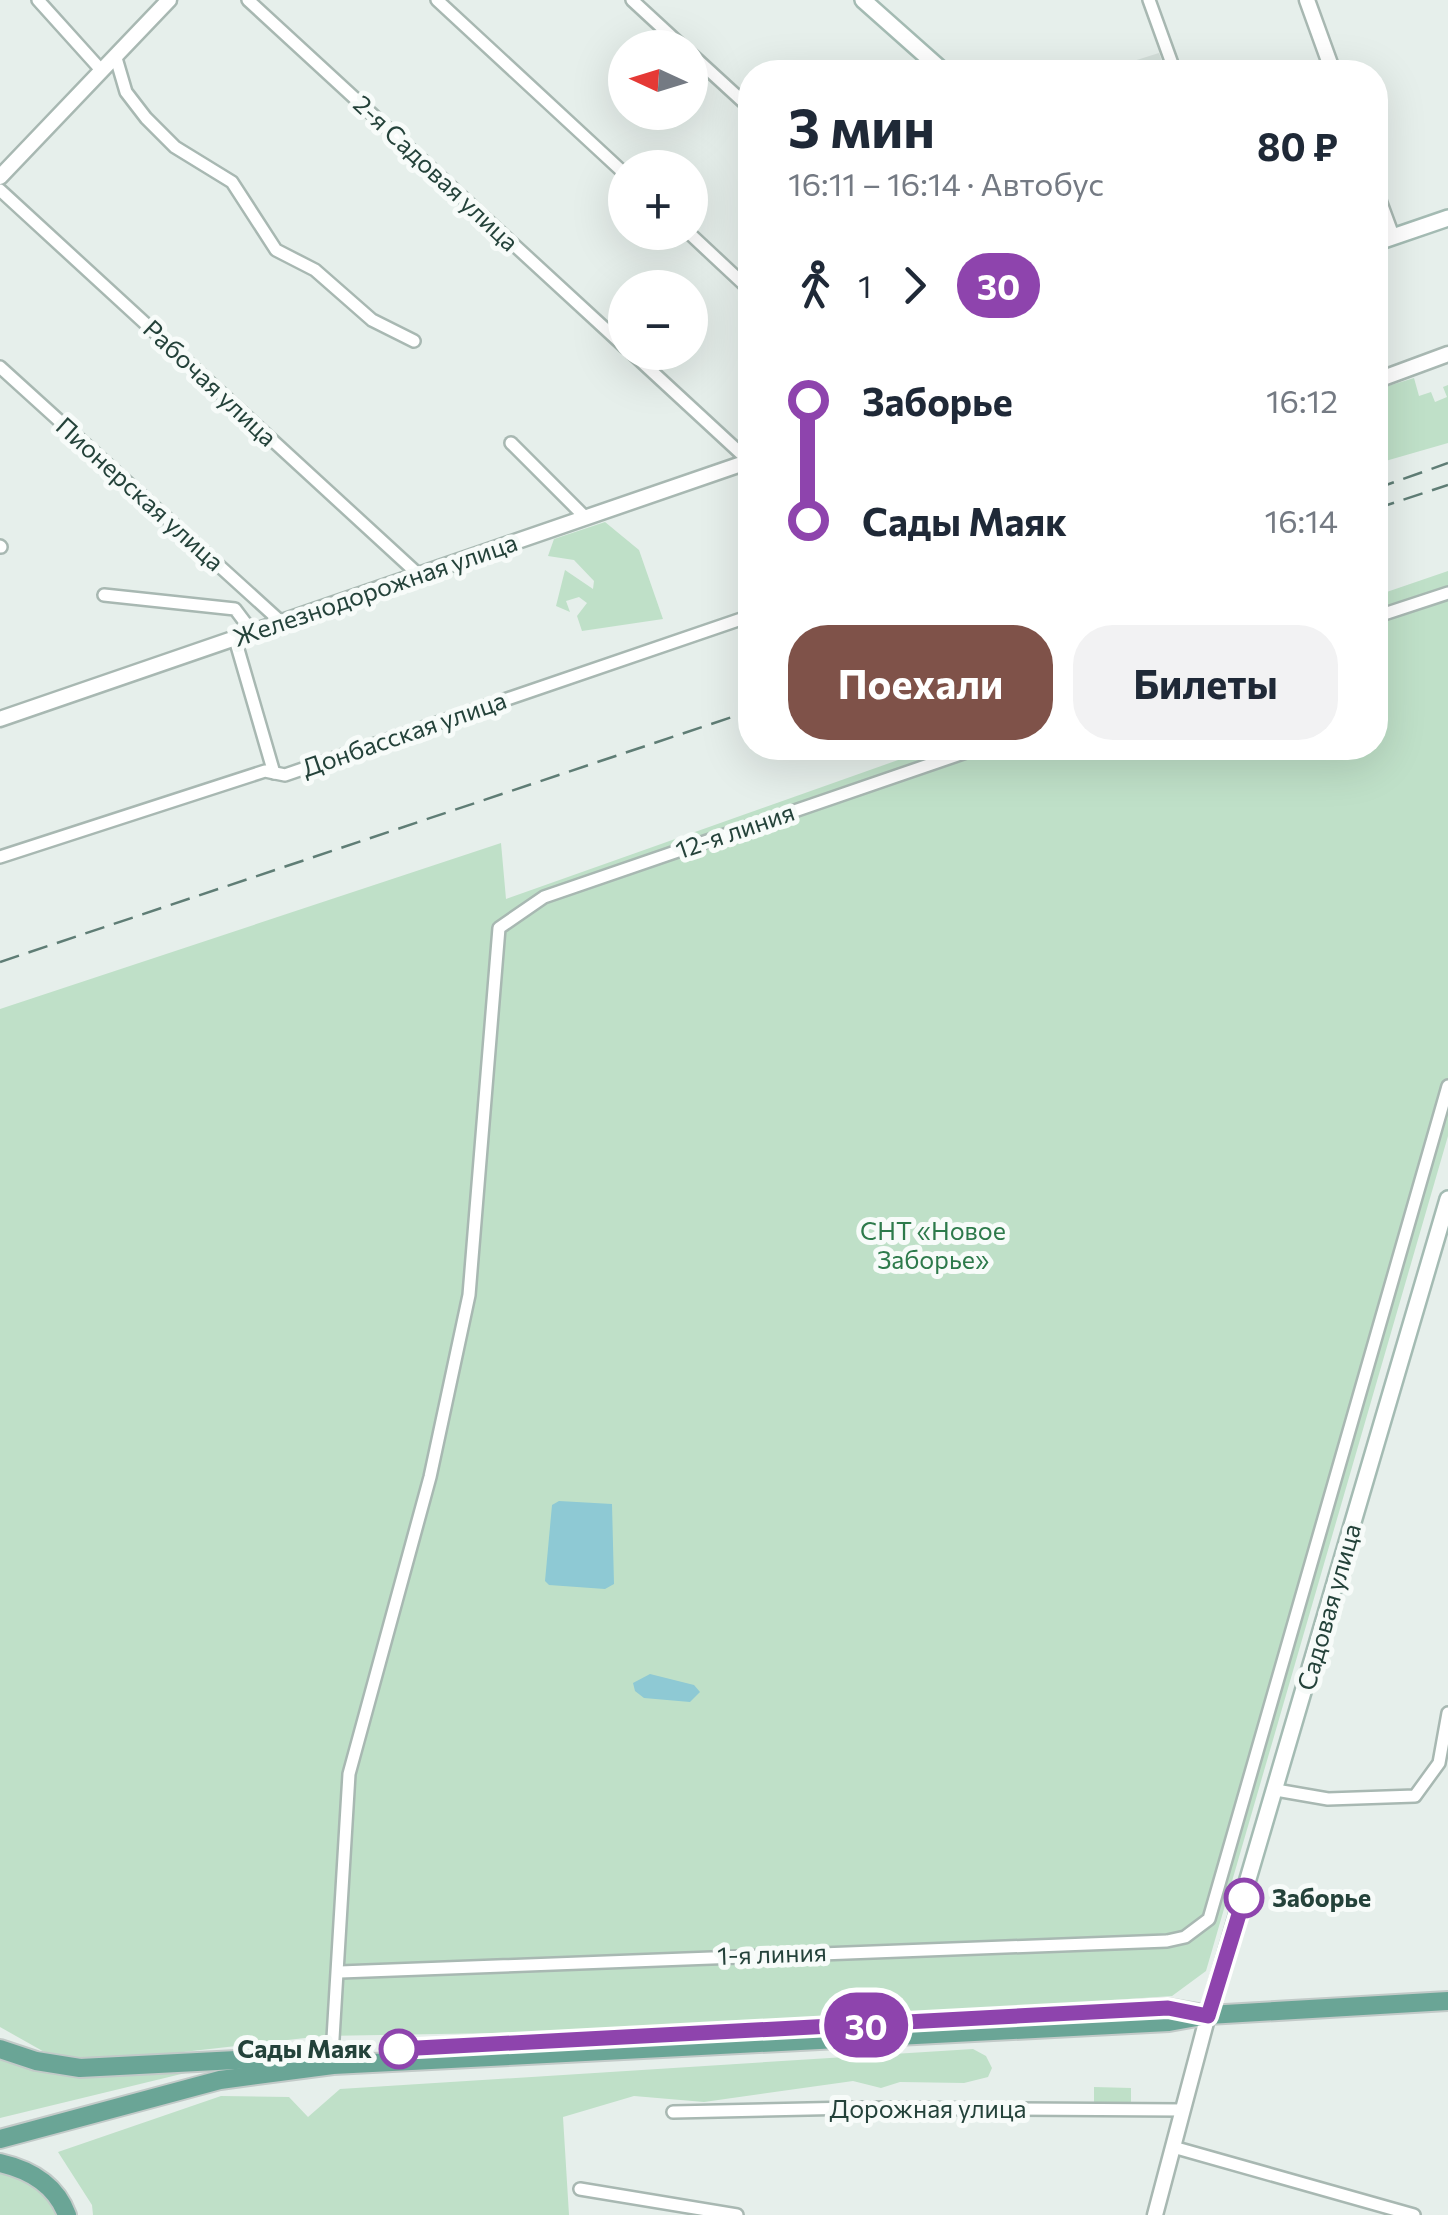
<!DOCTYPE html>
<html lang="ru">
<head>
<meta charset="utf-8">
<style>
	:root { --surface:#fff; --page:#f2f2f3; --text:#1f2937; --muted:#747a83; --accent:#7f5249 }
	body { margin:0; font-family:Commissioner,sans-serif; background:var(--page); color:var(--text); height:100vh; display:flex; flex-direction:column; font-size:38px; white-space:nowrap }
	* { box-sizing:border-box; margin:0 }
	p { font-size:32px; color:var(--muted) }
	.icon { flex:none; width:55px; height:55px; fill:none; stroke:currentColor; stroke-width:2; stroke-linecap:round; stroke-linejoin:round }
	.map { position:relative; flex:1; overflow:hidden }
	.side { position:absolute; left:738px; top:60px; width:650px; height:700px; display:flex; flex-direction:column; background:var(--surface); border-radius:40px; box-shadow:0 10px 40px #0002 }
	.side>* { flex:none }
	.badge { padding:0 20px; border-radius:32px; font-size:35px; line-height:65px }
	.needle { width:65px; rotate:274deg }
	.fabs { position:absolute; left:608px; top:30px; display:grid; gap:20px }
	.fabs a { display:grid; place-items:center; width:100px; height:100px; border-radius:50%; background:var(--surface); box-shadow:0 10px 40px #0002; font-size:50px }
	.map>.badge { position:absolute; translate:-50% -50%; box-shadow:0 0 0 5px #fff }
	.legs { display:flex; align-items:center; gap:15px; height:110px; padding:0 50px; font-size:32px }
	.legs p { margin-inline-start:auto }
	.headline { display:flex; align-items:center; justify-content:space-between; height:170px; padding:0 50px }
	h1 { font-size:55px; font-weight:700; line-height:75px }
	.button { display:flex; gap:20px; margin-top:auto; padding:20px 50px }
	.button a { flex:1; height:115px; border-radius:40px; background:var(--accent); color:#fff; font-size:40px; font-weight:700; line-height:115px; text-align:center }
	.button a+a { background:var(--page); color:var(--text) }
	ul { padding:0 50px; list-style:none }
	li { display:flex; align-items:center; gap:35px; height:120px; font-size:38px }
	li i { display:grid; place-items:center; width:15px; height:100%; margin:0 12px; background:currentColor }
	li i::after { content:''; width:25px; height:25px; margin:-12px; border:8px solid; border-radius:50%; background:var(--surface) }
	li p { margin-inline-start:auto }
	li:first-child i { background:linear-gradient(#0000 50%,currentColor 0) }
	li:last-child i { background:linear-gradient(currentColor 50%,#0000 0) }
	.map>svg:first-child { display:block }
	.built { fill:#d4dfda }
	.green { fill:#bfe0c8 }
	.water { fill:#8ec9d4 }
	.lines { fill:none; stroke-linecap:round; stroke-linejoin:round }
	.minor-casing { stroke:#a8b8b2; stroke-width:16 }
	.tertiary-casing { stroke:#a8b8b2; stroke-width:19 }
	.secondary-casing { stroke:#a4bbb3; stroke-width:20 }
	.primary-casing { stroke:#c2cac8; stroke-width:22 }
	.minor { stroke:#fff; stroke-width:11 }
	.tertiary { stroke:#fff; stroke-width:14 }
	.secondary { stroke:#fff; stroke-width:15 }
	.primary { stroke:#6aa596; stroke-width:18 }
	.rail { stroke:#5f7d75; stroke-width:2.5; stroke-dasharray:20 10; stroke-linecap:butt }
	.line-1-casing { stroke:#fff; stroke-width:22 }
	.line-1 { stroke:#8e44ad; stroke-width:15 }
	.stop-1-dot { fill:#fff; stroke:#8e44ad; stroke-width:5 }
	.labels { text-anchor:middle; stroke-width:10; stroke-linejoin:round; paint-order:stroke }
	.street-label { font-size:25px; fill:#24423a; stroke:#f7fbf9 }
	.park-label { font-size:25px; fill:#2d7a4b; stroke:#f7fbf9 }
	.stop-label { font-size:25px; font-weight:bold; fill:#24423a; stroke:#f7fbf9; text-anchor:start }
</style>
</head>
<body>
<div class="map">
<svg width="1448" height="2215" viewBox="0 0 1448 2215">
	<rect width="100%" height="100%" fill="#e6efeb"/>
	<polygon class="built" points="1159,53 1166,72 1110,72 1124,64"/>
	<g class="green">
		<polygon points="1414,378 1419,396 1431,392 1435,402 1447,397 1443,387 1448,385 1448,443 1375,464 1375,390"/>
		<polygon points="605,522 639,550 663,619 582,631 577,616 587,603 579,597 566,601 570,612 556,606 565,570 593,589 594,581 574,560 548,556 554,539"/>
		<polygon points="1448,571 1448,1136 1206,1971 1172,1996 667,2030 323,2036 86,2063 55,2058 0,2027 0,1009 501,843 506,899 932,748 1375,748 1375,596"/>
		<polygon points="973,2049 986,2056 992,2068 988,2077 964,2083 900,2082 881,2088 853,2081 704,2102 634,2096 563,2117 569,2215 93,2215 92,2205 58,2152 221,2096 289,2097 308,2117 340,2089"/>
		<polygon points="0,2060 64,2076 206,2068 0,2118"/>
		<polygon points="1094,2087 1131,2088 1131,2104 1094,2103"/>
		<polygon points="0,2168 42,2184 59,2215 0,2215"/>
	</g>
	<g class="water">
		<polygon points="559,1501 612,1504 614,1584 605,1589 549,1585 545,1581 552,1505"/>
		<polygon points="650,1674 694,1685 700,1692 690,1702 644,1698 635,1691 633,1683"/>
	</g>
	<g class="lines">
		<defs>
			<g id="minor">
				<polyline points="38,0 102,71"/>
				<polyline points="248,0 625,347"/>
				<polyline points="437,0 625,174"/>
				<polyline points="632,0 684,48"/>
				<polyline points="1149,0 1175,72"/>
				<polyline points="690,53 750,108"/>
				<polyline points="116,58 126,92 146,118 175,147 232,182 276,250 315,270 372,320 414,341"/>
				<polyline points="0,190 419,575"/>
				<polyline points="688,232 750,290"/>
				<polyline points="631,352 749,461"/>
				<polyline points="0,367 280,621"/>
				<polyline points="511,443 585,517"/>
				<polyline points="0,546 1,547"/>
				<polyline points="104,595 235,609 253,633"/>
				<polyline points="1375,617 1448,593"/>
				<polyline points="235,639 274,773"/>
				<polyline points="0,857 265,771 285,775 750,616"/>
				<polyline points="1276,1790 1328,1799 1415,1796 1439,1763 1448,1713"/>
				<polyline points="340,1972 1167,1941 1185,1937 1209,1919 1448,1086"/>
				<polyline points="332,2055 349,1774 430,1477 469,1295 499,928 544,897 978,748"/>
				<polyline points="673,2112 854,2108 1183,2110"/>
				<polyline points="1173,2147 1414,2215"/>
				<polyline points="580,2189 737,2215"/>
			</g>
			<g id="tertiary">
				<polyline points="1307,0 1333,72"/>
				<polyline points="0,177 169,0"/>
				<polyline points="1375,191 1392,237"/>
				<polyline points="1375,381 1448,354"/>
				<polyline points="0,719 750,461"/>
				<polyline points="1155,2215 1208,2015"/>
			</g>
			<g id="secondary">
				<polyline points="863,0 944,72"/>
				<polyline points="1375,243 1448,218"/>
				<polyline points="1208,2015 1448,1199"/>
			</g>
			<g id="primary">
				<polyline points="915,2022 1168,2008 1198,2013"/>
				<polyline points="0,2049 36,2061 80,2068 316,2056"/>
				<polyline points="0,2139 220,2080 333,2065 1169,2022 1208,2015 1448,2001"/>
				<path d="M 0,2163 C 31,2170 56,2185 67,2215"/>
			</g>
		</defs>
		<use href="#minor" class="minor-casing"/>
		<use href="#tertiary" class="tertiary-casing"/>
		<use href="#secondary" class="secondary-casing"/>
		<use href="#primary" class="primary-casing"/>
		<use href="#minor" class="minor"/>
		<use href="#tertiary" class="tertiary"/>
		<use href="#secondary" class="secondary"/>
		<use href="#primary" class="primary"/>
		<g class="rail">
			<polyline points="1375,489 1448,463"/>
			<polyline points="1375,509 1448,485"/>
			<polyline points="0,962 750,711"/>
		</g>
	</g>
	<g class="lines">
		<defs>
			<polyline id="line-1" points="399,2049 1168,2008 1208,2016 1244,1898"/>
		</defs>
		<use href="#line-1" class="line-1-casing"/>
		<use href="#line-1" class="line-1"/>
	</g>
	<g class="stop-1-dot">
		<circle cx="1244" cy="1898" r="18"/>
		<circle cx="399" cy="2049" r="18"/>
	</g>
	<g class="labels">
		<g class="street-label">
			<text transform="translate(436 173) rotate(43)" y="9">2-я Садовая улица</text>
			<text transform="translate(210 383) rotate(43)" y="9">Рабочая улица</text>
			<text transform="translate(140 494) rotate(42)" y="9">Пионерская улица</text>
			<text transform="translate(375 590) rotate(-19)" y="9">Железнодорожная улица</text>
			<text transform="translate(404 734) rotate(-19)" y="9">Донбасская улица</text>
			<text transform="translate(735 831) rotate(-19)" y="9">12-я линия</text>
			<text transform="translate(1329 1607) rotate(-74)" y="9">Садовая улица</text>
			<text transform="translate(772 1954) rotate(-2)" y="9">1-я линия</text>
			<text x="928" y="2118">Дорожная улица</text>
		</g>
		<g class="park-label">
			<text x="933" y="1240">СНТ «Новое<tspan x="933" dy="29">Заборье»</tspan></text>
		</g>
		<g class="stop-label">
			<text x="1272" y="1907">Заборье</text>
			<text x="372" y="2058" text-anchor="end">Сады Маяк</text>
		</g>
	</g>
</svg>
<div class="fabs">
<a><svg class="needle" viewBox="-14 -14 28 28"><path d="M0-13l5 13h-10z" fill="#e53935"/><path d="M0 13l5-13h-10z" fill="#747a83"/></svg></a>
<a>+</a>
<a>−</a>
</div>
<b class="badge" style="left:866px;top:2025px;background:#8e44ad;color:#fff">30</b>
<section class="side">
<div class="headline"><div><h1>3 мин</h1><p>16:11 – 16:14 · Автобус</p></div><b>80 ₽</b></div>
<div class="legs"><svg class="icon" aria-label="walk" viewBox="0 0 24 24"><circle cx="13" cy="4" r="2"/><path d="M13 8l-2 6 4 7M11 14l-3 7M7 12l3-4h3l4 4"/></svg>1<svg class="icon" aria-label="forward" viewBox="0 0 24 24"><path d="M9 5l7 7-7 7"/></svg><b class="badge" style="background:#8e44ad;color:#fff">30</b></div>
<ul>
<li><i style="color:#8e44ad"></i><b>Заборье</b><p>16:12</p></li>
<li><i style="color:#8e44ad"></i><b>Сады Маяк</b><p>16:14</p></li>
</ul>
<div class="button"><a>Поехали</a><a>Билеты</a></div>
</section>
</div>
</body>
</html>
